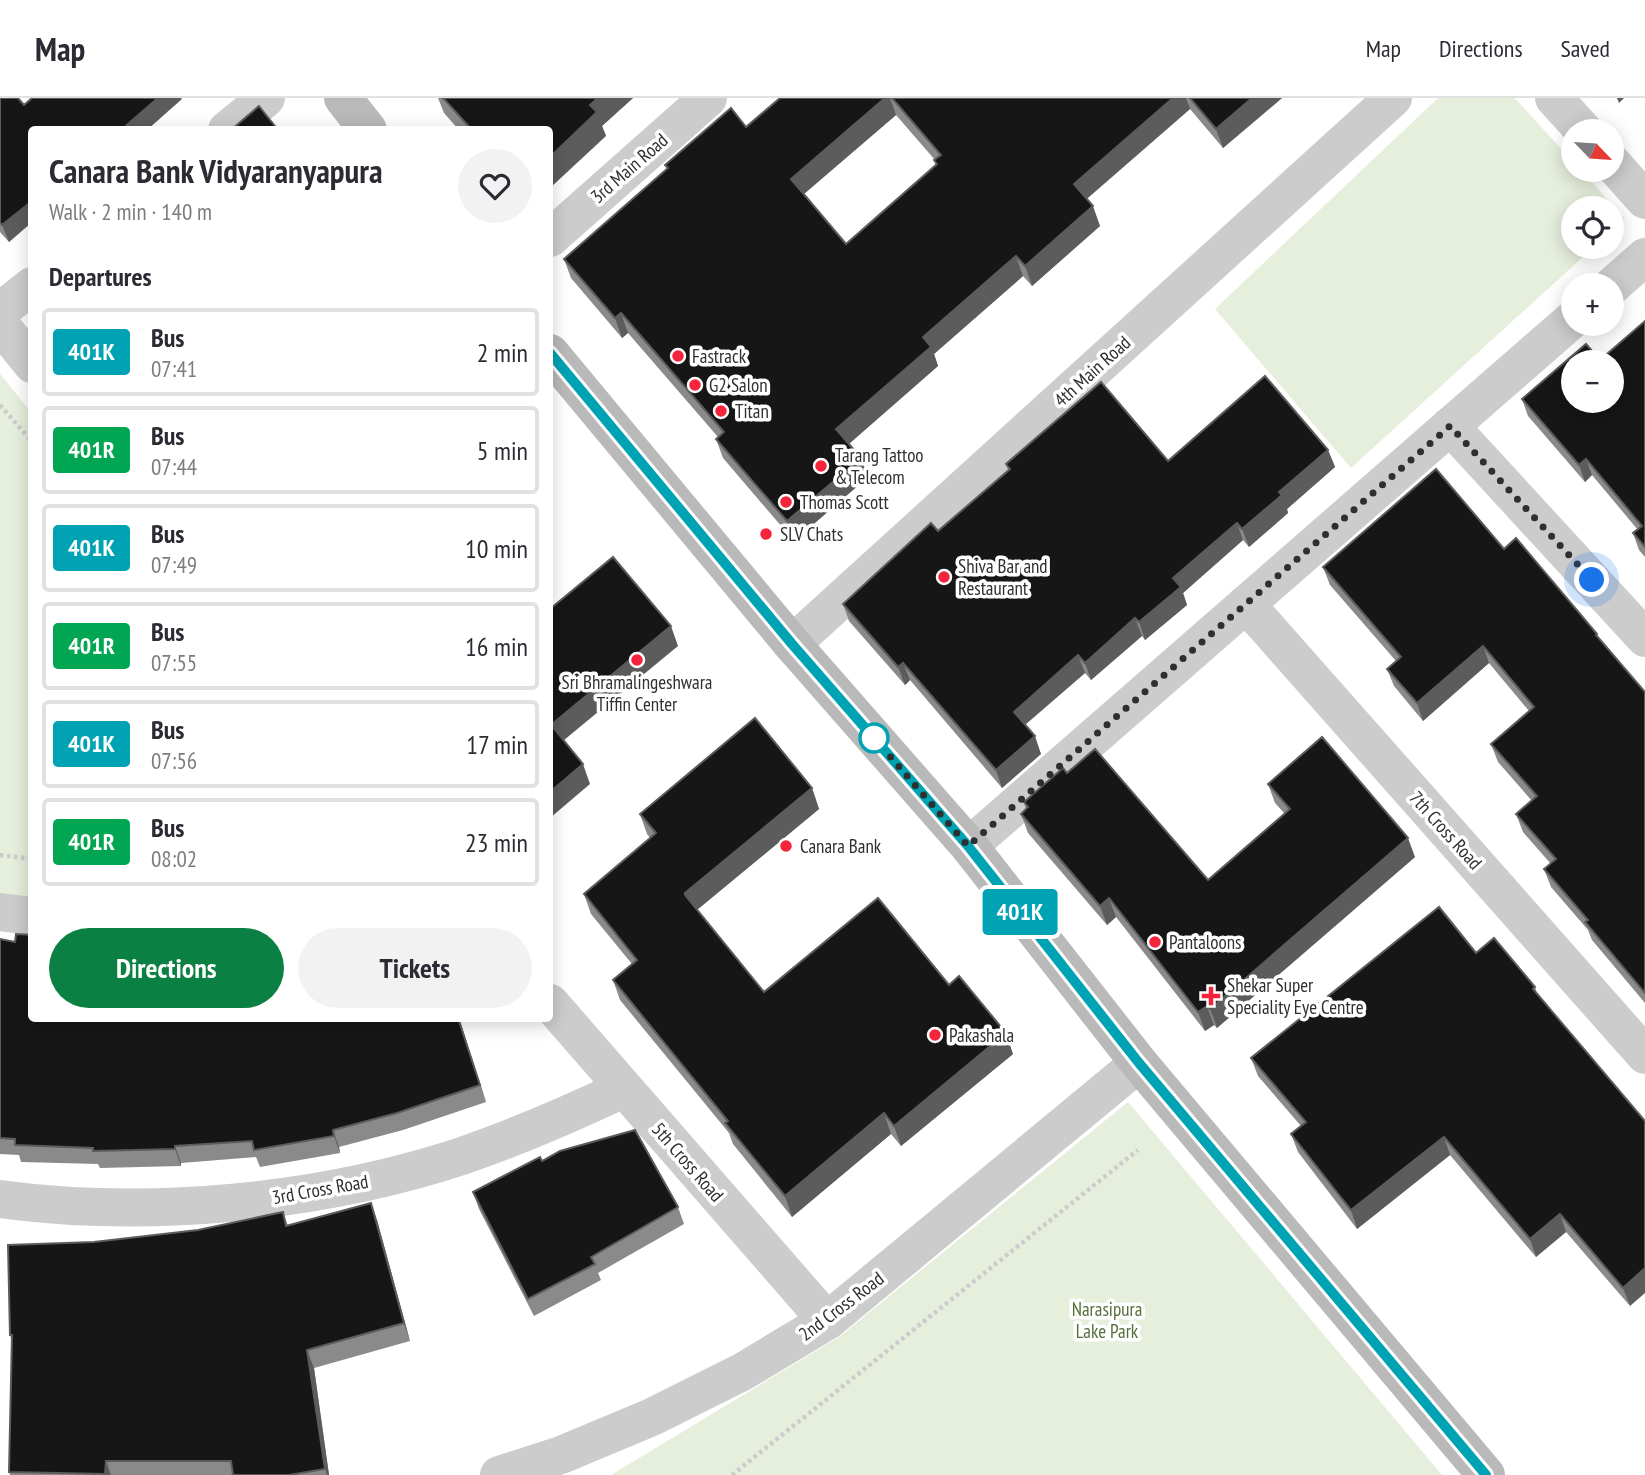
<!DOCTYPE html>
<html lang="en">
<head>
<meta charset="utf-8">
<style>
	:root { --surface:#fff; --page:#f2f2f3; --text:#2b2b33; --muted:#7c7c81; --line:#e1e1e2; --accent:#0b8043 }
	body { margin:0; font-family:"PT Sans Narrow",sans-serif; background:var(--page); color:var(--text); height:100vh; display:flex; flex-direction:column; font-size:26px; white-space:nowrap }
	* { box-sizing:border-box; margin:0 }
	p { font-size:23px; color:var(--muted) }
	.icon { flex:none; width:38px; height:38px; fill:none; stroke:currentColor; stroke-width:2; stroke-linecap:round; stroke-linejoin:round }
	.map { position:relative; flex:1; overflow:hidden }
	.side { position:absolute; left:28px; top:28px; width:525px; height:896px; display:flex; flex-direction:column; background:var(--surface); border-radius:7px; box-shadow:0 4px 18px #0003 }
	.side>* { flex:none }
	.badge { padding:0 14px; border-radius:5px; font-size:24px; line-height:46px }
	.needle { width:46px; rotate:115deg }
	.buttons { position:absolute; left:1561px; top:21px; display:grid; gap:14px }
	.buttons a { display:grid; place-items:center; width:63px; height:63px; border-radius:50%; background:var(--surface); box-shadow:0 4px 18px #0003; font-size:35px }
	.you { position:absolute; width:35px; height:35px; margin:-18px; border:5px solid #fff; border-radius:50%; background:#1a73e8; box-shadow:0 0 0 10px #1a73e833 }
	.map>.badge { position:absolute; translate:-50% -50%; box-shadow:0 0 0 4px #fff }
	h2 { padding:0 21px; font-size:26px; line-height:63px }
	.round { display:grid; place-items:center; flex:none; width:74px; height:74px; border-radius:37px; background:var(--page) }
	.head { display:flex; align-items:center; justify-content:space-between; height:119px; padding:0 21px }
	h1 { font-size:33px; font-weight:700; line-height:52px }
	.action { display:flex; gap:14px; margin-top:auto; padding:14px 21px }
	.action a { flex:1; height:80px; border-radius:42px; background:var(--accent); color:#fff; font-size:28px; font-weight:700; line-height:80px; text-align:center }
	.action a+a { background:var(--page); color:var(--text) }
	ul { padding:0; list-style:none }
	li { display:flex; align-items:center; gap:21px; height:88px; margin:0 14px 10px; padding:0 7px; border:4px solid var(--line); border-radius:7px }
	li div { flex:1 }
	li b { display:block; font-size:26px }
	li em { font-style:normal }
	li .badge { min-width:77px; font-weight:700; text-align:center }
	header { display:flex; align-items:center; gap:42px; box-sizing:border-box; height:98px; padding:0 35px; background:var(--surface); border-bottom:2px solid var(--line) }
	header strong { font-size:33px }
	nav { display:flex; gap:38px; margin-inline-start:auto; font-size:24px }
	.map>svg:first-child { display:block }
	.green { fill:#e6eedc }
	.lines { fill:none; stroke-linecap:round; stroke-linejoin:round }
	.path { stroke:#ccc; stroke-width:4.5; stroke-dasharray:3.5 3.5; stroke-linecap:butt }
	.street { stroke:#ccc; stroke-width:38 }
	.secondary { stroke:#b9b9b9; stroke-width:38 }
	.wall { fill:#8a8a8a; fill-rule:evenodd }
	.shaded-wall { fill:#5c5c5c }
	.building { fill:#161616; stroke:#5c5c5c; stroke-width:2; fill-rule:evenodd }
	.line-casing { stroke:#fff; stroke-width:16 }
	.line { stroke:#00a3b4; stroke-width:10 }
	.walk { stroke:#2f2f2f; stroke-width:7; stroke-dasharray:0 12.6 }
	.poi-dot { fill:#f4243d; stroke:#fff; stroke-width:2.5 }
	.stop-dot { fill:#fff; stroke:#00a3b4; stroke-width:3.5 }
	.labels { text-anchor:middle; stroke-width:7; stroke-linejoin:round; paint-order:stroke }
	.street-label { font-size:19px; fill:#2f2f2f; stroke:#fff }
	.poi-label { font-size:19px; fill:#2f2f2f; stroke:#fff; text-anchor:start }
	.park-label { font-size:19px; fill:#556f39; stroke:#fff }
</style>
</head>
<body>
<header>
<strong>Map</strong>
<nav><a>Map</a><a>Directions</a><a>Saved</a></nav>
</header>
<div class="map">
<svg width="1645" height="1377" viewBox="0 0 1645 1377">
	<rect width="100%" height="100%" fill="#fff"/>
	<g class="green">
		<polygon points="1438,0 1515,0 1573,64 1573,72 1581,72 1625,121 1612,133 1612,110 1573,110 1573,149 1594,149 1351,370 1215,211"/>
		<polygon points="0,276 31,314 31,804 0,800"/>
		<polygon points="1128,1004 1442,1377 611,1377 839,1239"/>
	</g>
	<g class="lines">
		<g class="path">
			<polyline points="0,307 32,344"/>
			<polyline points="0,757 32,761"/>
			<polyline points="732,1377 1138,1052"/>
		</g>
		<g class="street">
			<polyline points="1554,0 1584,33"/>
			<polyline points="227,32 266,0"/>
			<polyline points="1612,65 1645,102"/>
			<polyline points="550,140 708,0"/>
			<polyline points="1612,188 1645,159"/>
			<polyline points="0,213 32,188"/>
			<polyline points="0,226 32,266"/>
			<polyline points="1450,328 1645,540"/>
			<polyline points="1246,506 1645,957"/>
			<polyline points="792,546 1393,0"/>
			<polyline points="969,748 1573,221"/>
			<polyline points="0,814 32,818"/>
			<polyline points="550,905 827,1223"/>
			<path d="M 0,1101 C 149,1121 319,1105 462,1058 C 517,1039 570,1016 623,991"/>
			<polyline points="499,1377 561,1357 652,1319 742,1274 827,1223 1139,965"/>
		</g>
		<g class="secondary">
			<polyline points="343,0 368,32"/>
			<polyline points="550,255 792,546 969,748 1139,965 1486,1377"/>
		</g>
	</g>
	<g class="wall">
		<polygon points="0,0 24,7 182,1 32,32 32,124 9,144 0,134"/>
		<polygon points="438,0 633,0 602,28 606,38 550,32 459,32 444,15"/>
		<path d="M 780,0 L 1282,0 L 1223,50 L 1190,11 L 1086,101 L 1100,128 L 1032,188 L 1023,178 L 934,256 L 938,268 L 849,346 L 861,360 L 868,379 L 794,443 L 723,360 L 716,341 L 718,339 L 628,235 L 622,240 L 571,180 L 564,161 L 667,72 L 665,67 L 746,29 ZM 896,17 L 935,62 L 934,62 L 936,67 L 846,146 L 804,96 Z"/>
		<polygon points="1645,223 1645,459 1639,452 1633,435 1638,432 1592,377 1585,384 1528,318 1522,301 1600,262"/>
		<polygon points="1328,352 1335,369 1287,411 1288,415 1249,449 1243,442 1183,495 1187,507 1145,542 1142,538 1091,582 1085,575 1025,627 1041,656 1002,690 910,582 905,587 849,523 843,506 938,433 1008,372 1006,366 1168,363"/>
		<polygon points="1504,451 1598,540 1645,594 1645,905 1592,842 1588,832 1551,789 1544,771 1551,766 1523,734 1516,716 1532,703 1498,664 1491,646 1529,613 1489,565 1423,623 1394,588 1387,571 1396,563 1330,487 1323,469"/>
		<polygon points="1067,675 1208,782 1285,716 1275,705 1268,686 1415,759 1217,930 1214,927 1205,933 1116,819 1107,827 1028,735 1021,716 1026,711 1024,704"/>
		<polygon points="812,690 819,711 697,812 764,894 949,887 1013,956 901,1048 891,1036 792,1119 733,1046 729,1035 620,902 613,882 632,866 591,816 584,796 650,740 647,736 640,716"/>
		<polygon points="0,841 459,920 486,1004 403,1032 339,1049 340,1055 260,1069 256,1059 181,1065 181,1068 100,1070 98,1066 21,1064 19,1057 0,1056"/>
		<polygon points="1476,855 1535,889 1630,1208 1566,1134 1536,1159 1450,1057 1357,1131 1298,1054 1291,1036 1301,1028 1258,978 1251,960"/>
		<polygon points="542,1063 678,1109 684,1126 598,1175 601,1182 534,1218 479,1111 473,1094"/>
		<polygon points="283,1114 288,1128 377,1122 410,1243 314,1270 329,1377 10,1377 9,1374 12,1243 10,1237 94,1144 198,1132"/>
	</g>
	<g class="shaded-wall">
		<polygon points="158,0 181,0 182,1 147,32 121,32"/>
		<polygon points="598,0 633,0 602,28 606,38 550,90 550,59 590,7"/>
		<polygon points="885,0 890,0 896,17 798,101 791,81"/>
		<polygon points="1173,0 1186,0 1190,11 1081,106 1074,86"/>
		<polygon points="1252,0 1282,0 1223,50 1216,31"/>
		<polygon points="1617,0 1624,0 1619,5"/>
		<polygon points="32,103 32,124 9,144 2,127"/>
		<polygon points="1093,108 1100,128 1032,188 1025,168"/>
		<polygon points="1016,158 1023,178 934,256 938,268 843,351 836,331 923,239"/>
		<polygon points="621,215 628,235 622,240 615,220"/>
		<polygon points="1328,352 1335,369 1287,411 1288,415 1249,449 1242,431 1279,394"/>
		<polygon points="861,360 868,379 794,443 787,423"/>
		<polygon points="1586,361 1592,377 1585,384 1579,367"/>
		<polygon points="1237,425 1243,442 1183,495 1187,507 1145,542 1139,524 1173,480"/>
		<polygon points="1135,520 1142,538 1091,582 1085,565"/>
		<polygon points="671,528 678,548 558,647 551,627"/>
		<polygon points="1483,548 1489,565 1423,623 1417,605"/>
		<polygon points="1078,557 1085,575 1020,631 1014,614"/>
		<polygon points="903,565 910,582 905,587 898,569"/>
		<polygon points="1035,638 1041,656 1002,690 996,672"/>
		<polygon points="583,666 590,686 550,720 550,694"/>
		<polygon points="812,690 819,711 692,816 685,795"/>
		<polygon points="1408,740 1415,759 1217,930 1210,911"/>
		<polygon points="1109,800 1116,819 1107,827 1100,808"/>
		<polygon points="1207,908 1214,927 1205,933 1198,914"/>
		<polygon points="458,920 459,920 486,1004 480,987"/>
		<polygon points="1006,935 1013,956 901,1048 894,1028"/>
		<polygon points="884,1015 891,1036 792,1119 785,1098"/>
		<polygon points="333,1032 339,1049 340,1055 334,1038"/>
		<polygon points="1444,1039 1450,1057 1357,1131 1351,1112"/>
		<polygon points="175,1048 181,1065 181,1068 175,1051"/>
		<polygon points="371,1105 377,1122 410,1243 404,1225"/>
		<polygon points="1560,1116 1566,1134 1536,1159 1530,1141"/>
		<polygon points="1645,1170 1645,1195 1630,1208 1623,1190"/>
		<polygon points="307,1252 314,1270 329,1377 327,1377 325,1371"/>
		<polygon points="106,1363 111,1377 106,1377"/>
	</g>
	<g class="building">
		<polygon points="0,0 18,0 24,7 32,0 158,0 121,32 32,32 32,103 2,127 0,124"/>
		<polygon points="443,0 598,0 590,7 597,14 550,59 550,32 472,32"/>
		<polygon points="780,0 885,0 791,81 846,146 937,66 934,62 941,57 892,0 1173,0 1074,86 1093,108 1025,168 1016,158 923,239 931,249 836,331 861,360 787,423 716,341 724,334 621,215 615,220 564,161 668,70 665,67 731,10 746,29"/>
		<polygon points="1190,0 1252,0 1216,31"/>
		<polygon points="259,8 278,32 231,32"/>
		<path d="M 1645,223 L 1645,449 L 1633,435 L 1642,428 L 1586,361 L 1579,367 L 1522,301 L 1586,246 L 1600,262 ZM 1573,264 L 1612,264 L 1612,303 L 1573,303 Z"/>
		<polygon points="1265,278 1328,352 1279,394 1282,397 1242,431 1237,425 1173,480 1181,489 1139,524 1135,520 1085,565 1078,557 1014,614 1035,638 996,672 903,565 898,569 843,506 931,425 938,433 1010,371 1006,366 1101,284 1168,363"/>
		<polygon points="1436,371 1504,451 1516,440 1597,536 1596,537 1645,594 1645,895 1585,824 1588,822 1544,771 1556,761 1516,716 1537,698 1491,646 1534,609 1483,548 1417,605 1387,571 1401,559 1323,469"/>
		<polygon points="613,459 671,528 551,627 583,666 550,694 550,511"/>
		<polygon points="755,620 812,690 685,795 685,797 764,894 878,800 949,887 959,878 1006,935 894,1028 884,1015 785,1098 725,1025 728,1023 613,882 637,862 584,796 656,735 640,716"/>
		<polygon points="1322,639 1408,740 1210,911 1207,908 1198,914 1109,800 1100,808 1021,716 1028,709 1024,704 1063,670 1067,675 1095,651 1208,782 1290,711 1268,686"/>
		<polygon points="1439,809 1476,855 1494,840 1535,889 1533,891 1645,1023 1645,1170 1623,1190 1560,1116 1530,1141 1444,1039 1351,1112 1291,1036 1306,1024 1251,960"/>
		<polygon points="16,836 32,837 32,920 458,920 480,987 397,1015 333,1032 334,1038 254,1052 252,1043 175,1048 175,1051 93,1053 93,1050 15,1047 15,1041 0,1040 0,841 15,844"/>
		<polygon points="635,1032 678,1109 591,1159 595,1166 528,1201 473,1094 540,1059 542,1063 560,1053"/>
		<polygon points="371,1105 404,1225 307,1252 325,1371 289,1377 233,1377 231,1363 106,1363 105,1376 9,1374 12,1237 10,1237 8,1147 94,1144 198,1132 283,1114 286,1128"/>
	</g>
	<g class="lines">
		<defs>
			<polyline id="line" points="550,255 792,546 968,748 1139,965 1486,1377"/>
		</defs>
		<use href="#line" class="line-casing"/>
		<use href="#line" class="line"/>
		<polyline class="walk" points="874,640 968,748 1450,328 1592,482"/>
	</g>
	<g class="poi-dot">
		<circle cx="678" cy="258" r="7"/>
		<circle cx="695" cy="287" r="7"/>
		<circle cx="721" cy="313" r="7"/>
		<circle cx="821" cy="368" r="7"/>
		<circle cx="786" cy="404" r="7"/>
		<circle cx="766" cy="436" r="7"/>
		<circle cx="944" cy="479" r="7"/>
		<circle cx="637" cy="562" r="7"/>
		<circle cx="786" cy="748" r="7"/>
		<circle cx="1155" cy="844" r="7"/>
		<path d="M1207.5 887.5h7v7h7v7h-7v7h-7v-7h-7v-7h7z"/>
		<circle cx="935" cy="937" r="7"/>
	</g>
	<circle class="stop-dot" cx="874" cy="640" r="14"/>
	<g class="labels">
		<g class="street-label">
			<text transform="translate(629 70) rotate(-41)" y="7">3rd Main Road</text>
			<text transform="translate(1092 273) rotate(-42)" y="7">4th Main Road</text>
			<text transform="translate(1446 732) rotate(48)" y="7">7th Cross Road</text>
			<text transform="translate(688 1064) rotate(49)" y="7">5th Cross Road</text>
			<text transform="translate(320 1091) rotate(-10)" y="7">3rd Cross Road</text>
			<text transform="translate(841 1208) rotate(-37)" y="7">2nd Cross Road</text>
		</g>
		<g class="poi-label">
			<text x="692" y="265">Fastrack</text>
			<text x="709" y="294">G2 Salon</text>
			<text x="735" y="320">Titan</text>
			<text x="835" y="364">Tarang Tattoo<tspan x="835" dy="22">&amp; Telecom</tspan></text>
			<text x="800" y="411">Thomas Scott</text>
			<text x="780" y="443">SLV Chats</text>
			<text x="958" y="475">Shiva Bar and<tspan x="958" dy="22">Restaurant</tspan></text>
			<text x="637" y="591" text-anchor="middle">Sri Bhramalingeshwara<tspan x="637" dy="22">Tiffin Center</tspan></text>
			<text x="800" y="755">Canara Bank</text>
			<text x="1169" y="851">Pantaloons</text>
			<text x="1227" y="894">Shekar Super<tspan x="1227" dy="22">Speciality Eye Centre</tspan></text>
			<text x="949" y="944">Pakashala</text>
		</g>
		<g class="park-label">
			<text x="1107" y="1218">Narasipura<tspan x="1107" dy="22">Lake Park</tspan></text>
		</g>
	</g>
</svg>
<div class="buttons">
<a><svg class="needle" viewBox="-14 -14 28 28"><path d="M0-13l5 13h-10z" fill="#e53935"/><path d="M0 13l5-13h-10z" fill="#7c7c81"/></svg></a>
<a><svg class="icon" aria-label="locate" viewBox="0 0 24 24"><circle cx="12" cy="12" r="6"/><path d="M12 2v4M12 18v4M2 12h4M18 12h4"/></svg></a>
<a>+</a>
<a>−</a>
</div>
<div class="you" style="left:1592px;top:482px"></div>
<b class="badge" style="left:1020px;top:814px;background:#00a3b4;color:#fff">401K</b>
<section class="side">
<div class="head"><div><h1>Canara Bank Vidyaranyapura</h1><p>Walk · 2 min · 140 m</p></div><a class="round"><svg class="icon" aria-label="heart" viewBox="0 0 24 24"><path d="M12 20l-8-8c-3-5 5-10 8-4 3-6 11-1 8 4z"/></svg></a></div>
<h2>Departures</h2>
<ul>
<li><span class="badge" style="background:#00a3b4;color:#fff">401K</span><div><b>Bus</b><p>07:41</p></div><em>2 min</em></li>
<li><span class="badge" style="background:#00a651;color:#fff">401R</span><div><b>Bus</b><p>07:44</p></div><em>5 min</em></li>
<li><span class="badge" style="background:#00a3b4;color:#fff">401K</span><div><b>Bus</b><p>07:49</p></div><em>10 min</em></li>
<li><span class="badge" style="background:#00a651;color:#fff">401R</span><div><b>Bus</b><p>07:55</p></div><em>16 min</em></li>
<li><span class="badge" style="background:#00a3b4;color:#fff">401K</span><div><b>Bus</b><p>07:56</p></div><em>17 min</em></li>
<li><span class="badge" style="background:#00a651;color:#fff">401R</span><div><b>Bus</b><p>08:02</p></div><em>23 min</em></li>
</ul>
<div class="action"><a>Directions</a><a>Tickets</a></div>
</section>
</div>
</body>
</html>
